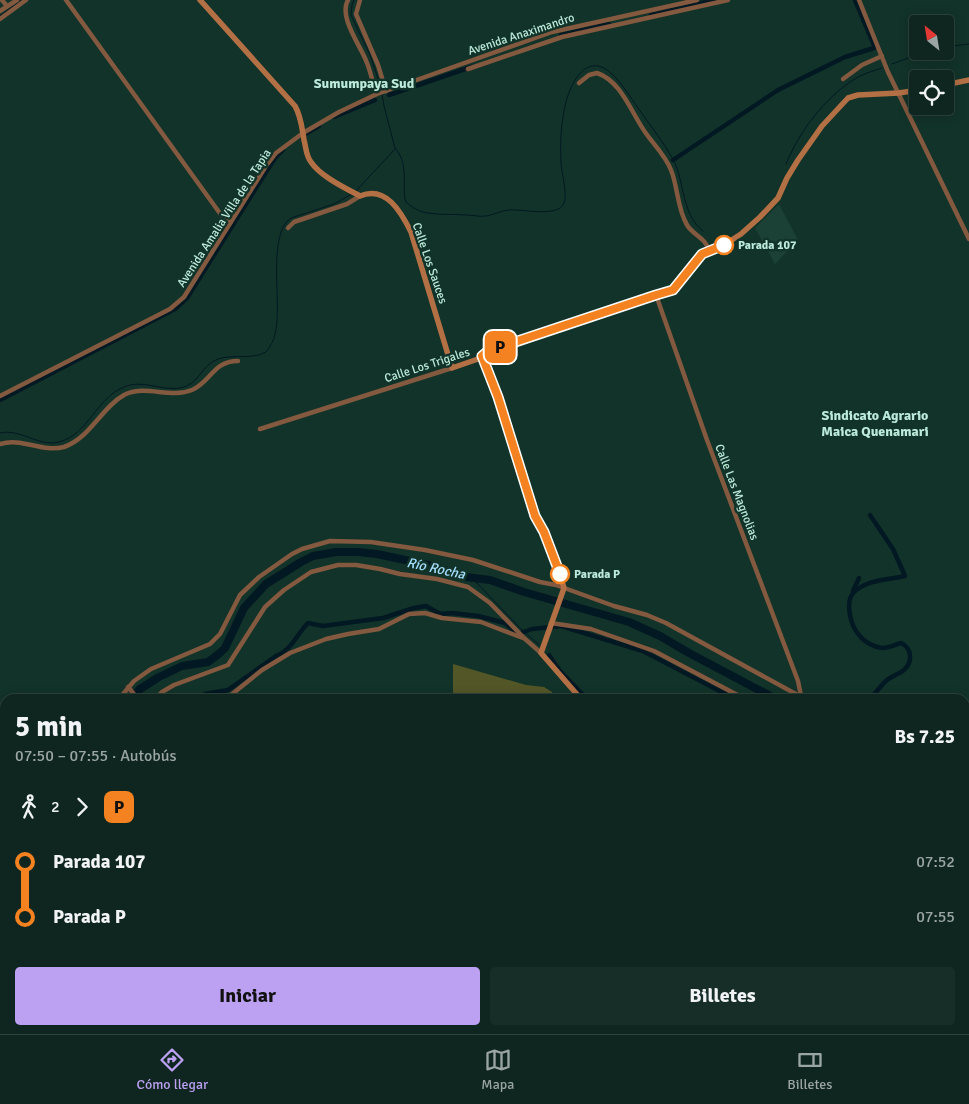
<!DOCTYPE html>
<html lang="es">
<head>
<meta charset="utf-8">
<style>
	:root { --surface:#0e261f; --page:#172e28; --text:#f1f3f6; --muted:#9ba5a4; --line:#2e433d; --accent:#bca0f2 }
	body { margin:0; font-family:Signika,sans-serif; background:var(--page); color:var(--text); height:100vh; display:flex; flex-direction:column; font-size:19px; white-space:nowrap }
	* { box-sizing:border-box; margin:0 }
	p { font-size:16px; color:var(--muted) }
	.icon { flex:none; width:28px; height:28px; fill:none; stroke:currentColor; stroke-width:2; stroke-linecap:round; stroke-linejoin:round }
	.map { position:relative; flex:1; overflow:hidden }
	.details { position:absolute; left:0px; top:694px; width:970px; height:341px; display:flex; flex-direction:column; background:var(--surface); border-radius:15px 15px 0 0; box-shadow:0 2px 12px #0003,0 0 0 1px var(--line) }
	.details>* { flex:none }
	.badge { padding:0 10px; border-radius:8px; font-size:18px; line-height:32px }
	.needle { width:32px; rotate:330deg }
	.controls { position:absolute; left:909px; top:15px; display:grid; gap:10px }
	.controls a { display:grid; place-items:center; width:45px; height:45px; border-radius:5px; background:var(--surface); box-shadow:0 2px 12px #0003,0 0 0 1px var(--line); font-size:25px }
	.map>.badge { position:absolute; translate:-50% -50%; box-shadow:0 0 0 2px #fff }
	.legs { display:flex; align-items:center; gap:8px; height:55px; padding:0 15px; font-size:16px }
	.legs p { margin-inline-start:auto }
	.headline { display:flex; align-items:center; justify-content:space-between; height:85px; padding:0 15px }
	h1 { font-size:28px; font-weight:700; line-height:38px }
	.button { display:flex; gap:10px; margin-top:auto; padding:10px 15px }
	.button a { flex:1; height:58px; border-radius:5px; background:var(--accent); color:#111; font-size:20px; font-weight:700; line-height:58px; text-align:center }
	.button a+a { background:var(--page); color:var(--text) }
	ul { padding:0 15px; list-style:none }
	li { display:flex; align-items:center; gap:18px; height:55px; font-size:19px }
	li i { display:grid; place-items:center; width:8px; height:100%; margin:0 6px; background:currentColor }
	li i::after { content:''; width:12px; height:12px; margin:-6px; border:4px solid; border-radius:50%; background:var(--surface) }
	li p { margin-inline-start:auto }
	li:first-child i { background:linear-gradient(#0000 50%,currentColor 0) }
	li:last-child i { background:linear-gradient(currentColor 50%,#0000 0) }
	.tabs { display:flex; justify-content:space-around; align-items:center; height:70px; border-top:1px solid var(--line); background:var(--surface); font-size:14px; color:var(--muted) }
	.tabs a { display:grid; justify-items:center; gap:2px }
	.tabs .selected { color:var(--accent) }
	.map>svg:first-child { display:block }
	.built { fill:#1b4035 }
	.green { fill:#535627 }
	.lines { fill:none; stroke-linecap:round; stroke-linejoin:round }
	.stream { stroke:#021823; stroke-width:1 }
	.canal { stroke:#021823; stroke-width:4.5 }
	.river { stroke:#021823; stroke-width:8 }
	.street { stroke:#83593f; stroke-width:4.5 }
	.secondary { stroke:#b47045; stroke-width:5.5 }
	.line-1-casing { stroke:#fff; stroke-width:11 }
	.line-1 { stroke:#f58220; stroke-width:8 }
	.stop-1-dot { fill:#fff; stroke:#f58220; stroke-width:2.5 }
	.labels { text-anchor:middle; stroke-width:5; stroke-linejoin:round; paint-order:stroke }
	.street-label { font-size:12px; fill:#bcebdb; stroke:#123329 }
	.stop-label { font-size:12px; font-weight:bold; fill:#bcebdb; stroke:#123329; text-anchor:start }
	.neighbourhood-label { font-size:14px; font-weight:bold; fill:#bcebdb; stroke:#123329 }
	.water-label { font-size:14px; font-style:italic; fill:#a5dffe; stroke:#123329 }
</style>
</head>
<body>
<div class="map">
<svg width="969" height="1034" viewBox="0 0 969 1034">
	<rect width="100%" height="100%" fill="#123329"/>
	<polygon class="built" points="779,204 798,240 775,264 755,228"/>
	<g class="green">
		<polygon points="453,664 526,685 544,687 552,692 555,699 453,699"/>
		<polygon points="445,1030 799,1030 803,1034 445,1034"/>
	</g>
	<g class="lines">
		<g class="stream">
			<polyline points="354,0 352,5 351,15 370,55 382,90"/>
			<polyline points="0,16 21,0"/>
			<polyline points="945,47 969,44"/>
			<polyline points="892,64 927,51"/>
			<path d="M 382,94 L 384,106 L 395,148 C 411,165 400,196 407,203 C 413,208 420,212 428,213 C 440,215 454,214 466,215 C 472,215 480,217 486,216 C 493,215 500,211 508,210 C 522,209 546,215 558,209 C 562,208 564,204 565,200 C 566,187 562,175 561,163 C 560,142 561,122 566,102 C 572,79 589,50 614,76 C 624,86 632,100 641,112 C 652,128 664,143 673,159 C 685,182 681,214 703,231"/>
			<path d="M 786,164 C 799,132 824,99 853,80 C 862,74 873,71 882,68"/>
			<polyline points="355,192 395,149"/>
			<path d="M 0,433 C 20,428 38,447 59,442 C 89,434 96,398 124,387 C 142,379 161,391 180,388 C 199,385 201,365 218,359 C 233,354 252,360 266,352 C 270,347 274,340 275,334 C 283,306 266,235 291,218 L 334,204 L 352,194"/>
			<polyline points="466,577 476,582 519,627 539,645"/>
		</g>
		<g class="canal">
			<polyline points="651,15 715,0"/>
			<polyline points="561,35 609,24"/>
			<polyline points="389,95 471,67"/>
			<polyline points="334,117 375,100"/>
			<polyline points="307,133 319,126"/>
			<polyline points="673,160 778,90 845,57 874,48 874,45 855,0"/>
			<polyline points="0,400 175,309 187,298 261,180 275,158 283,150"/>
			<polyline points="853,591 859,578"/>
			<polyline points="549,655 560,671 587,699"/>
			<path d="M 200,699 L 205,694 L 228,690 L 276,656 C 291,651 297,634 308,623 L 323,626 L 383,618 L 414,608 L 426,606 L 440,614 L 452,613 L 478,616 L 505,623 L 518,634 L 532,629 L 561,626 L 643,651 L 735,699"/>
			<path d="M 870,699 C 876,693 880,686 887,680 C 892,676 899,674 904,670 C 913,662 912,648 901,643 C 894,645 889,648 882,648 C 874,647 864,642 859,635 C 851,626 844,602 854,592 C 868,579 888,580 905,576 L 893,549 L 870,515"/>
			<polyline points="965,742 969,735"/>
			<polyline points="0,796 5,795"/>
			<polyline points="965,835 969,837"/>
			<polyline points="0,895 5,894"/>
			<polyline points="965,1019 969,1016"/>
			<polyline points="919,1030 922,1034"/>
			<polyline points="945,1034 950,1030"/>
		</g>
		<g class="river">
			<polyline points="131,699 140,689 159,677 182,666 208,662 220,653 225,648 244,608 266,584 301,562 313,556 336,552 358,552 377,554 433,566 466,577 490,580 524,592 629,622 660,636 689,653 776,699"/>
			<polyline points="0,766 5,765"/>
			<polyline points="965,812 969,815"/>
		</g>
		<g class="street">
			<polyline points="2,0 7,6"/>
			<polyline points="66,0 224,219 230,223"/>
			<path d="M 348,0 C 338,17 361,46 367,63 C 371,73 373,84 376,94"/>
			<polyline points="360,0 356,14 378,65 386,91"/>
			<polyline points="859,0 888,72 969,239"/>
			<polyline points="0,11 17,0"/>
			<polyline points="0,19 26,0"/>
			<polyline points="468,69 562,37 728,0"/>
			<polyline points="843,79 862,65 882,56"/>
			<path d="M 579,83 L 589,75 L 597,73 C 621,81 631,112 645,132 C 654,145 665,155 671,170 C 678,187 677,208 687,225 C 693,235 707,239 709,251"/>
			<polyline points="288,228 294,222 347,204 360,196"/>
			<polyline points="656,295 707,440 798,681 801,696"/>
			<polyline points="0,396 170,309 184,297 266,166 276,153 303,133 339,112 377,94 552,32 697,0"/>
			<polyline points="260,429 452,368"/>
			<path d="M 0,444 C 22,437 42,453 64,447 C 90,438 101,408 124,395 C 145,384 170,399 192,390 C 211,382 213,361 238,361"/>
			<polyline points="551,623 591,629 654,651 745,699"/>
			<polyline points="128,687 138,699"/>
			<polyline points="119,699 134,681 151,669 210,644 220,634 240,595 259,577 292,554 302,549 330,541 371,542 425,550 473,560 540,582 556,585 614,606 647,615 666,623 805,699"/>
			<polyline points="155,699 162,692 174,685 228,665 265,607 284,590 311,572 338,565 356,565 380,569 400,574 437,579 468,587 490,603 524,638 541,653"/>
			<polyline points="226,699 262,670 290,653 326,639 348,634 379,629 409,614 425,613 442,618 481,622 523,638"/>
			<polyline points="965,734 969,727"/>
			<polyline points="0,754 5,753"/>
			<polyline points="0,780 5,778"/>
			<polyline points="965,790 969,792"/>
			<polyline points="965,827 969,830"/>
			<polyline points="0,914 5,914"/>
			<polyline points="0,1006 5,1004"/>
			<polyline points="131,1030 134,1034"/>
			<polyline points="407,1030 407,1034"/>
			<polyline points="161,1034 166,1030"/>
		</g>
		<g class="secondary">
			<path d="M 200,0 L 295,106 C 301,116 302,128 304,140 C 306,147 306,156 311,162 C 320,176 345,188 360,196 C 386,185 401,212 411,232 L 452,368 L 478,359 L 488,351 L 656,295 L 673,291 L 702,254 L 724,245 L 741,234 L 760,217 L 778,198 L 787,178 L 798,160 L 822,126 L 848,98 L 858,95 L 899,93 L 918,90"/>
			<polyline points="945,85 969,80"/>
			<polyline points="482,356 485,359 535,516 544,532 556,561 564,588 541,653 581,699"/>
			<polyline points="912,1030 915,1034"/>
		</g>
	</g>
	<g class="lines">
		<defs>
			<polyline id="line-1" points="560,574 544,532 535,516 498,397 482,356 488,351 656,295 673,290 702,254 724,245"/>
		</defs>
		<use href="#line-1" class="line-1-casing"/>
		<use href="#line-1" class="line-1"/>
	</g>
	<g class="stop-1-dot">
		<circle cx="724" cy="245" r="9"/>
		<circle cx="560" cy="574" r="9"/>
	</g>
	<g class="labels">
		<g class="street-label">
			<text transform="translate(521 34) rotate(-18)" y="4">Avenida Anaximandro</text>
			<text transform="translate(224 218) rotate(-57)" y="4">Avenida Amalia Villa de la Tapia</text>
			<text transform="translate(430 263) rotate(71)" y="4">Calle Los Sauces</text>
			<text transform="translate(427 365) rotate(-18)" y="4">Calle Los Trigales</text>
			<text transform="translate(737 492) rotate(69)" y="4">Calle Las Magnolias</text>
		</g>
		<g class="stop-label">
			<text x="738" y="249">Parada 107</text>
			<text x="574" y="578">Parada P</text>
		</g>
		<g class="neighbourhood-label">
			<text x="364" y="88">Sumumpaya Sud</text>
			<text x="875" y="420">Sindicato Agrario<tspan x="875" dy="16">Maica Quenamari</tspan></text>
		</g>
		<g class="water-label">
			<text transform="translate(436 568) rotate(12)" y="5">Río Rocha</text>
		</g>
	</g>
</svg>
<div class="controls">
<a><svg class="needle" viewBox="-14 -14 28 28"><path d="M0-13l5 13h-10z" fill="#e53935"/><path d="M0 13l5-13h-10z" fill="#9ba5a4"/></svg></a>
<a><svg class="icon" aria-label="locate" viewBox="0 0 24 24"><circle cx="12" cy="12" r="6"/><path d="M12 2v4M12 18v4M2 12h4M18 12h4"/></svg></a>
</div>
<b class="badge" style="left:500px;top:347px;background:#f58220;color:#111">P</b>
<section class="details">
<div class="headline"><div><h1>5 min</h1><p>07:50 – 07:55 · Autobús</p></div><b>Bs 7.25</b></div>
<div class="legs"><svg class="icon" aria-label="walk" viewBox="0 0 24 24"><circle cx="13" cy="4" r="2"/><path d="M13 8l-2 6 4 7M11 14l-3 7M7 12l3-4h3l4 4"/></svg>2<svg class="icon" aria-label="forward" viewBox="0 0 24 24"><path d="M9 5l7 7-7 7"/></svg><b class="badge" style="background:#f58220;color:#111">P</b></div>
<ul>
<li><i style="color:#f58220"></i><b>Parada 107</b><p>07:52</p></li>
<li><i style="color:#f58220"></i><b>Parada P</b><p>07:55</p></li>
</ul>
<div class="button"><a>Iniciar</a><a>Billetes</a></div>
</section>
</div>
<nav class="tabs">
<a class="selected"><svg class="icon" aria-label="directions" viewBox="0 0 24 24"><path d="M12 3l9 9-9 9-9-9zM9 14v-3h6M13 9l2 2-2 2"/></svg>Cómo llegar</a>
<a><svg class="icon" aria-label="map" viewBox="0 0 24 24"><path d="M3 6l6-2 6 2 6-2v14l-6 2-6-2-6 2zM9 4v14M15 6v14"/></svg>Mapa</a>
<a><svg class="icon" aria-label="tickets" viewBox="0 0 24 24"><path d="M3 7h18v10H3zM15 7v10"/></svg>Billetes</a>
</nav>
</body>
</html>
